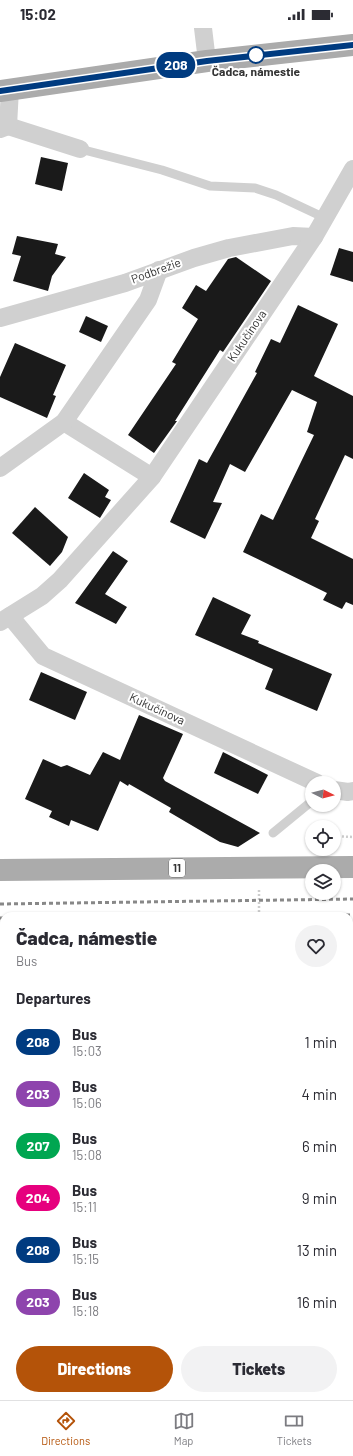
<!DOCTYPE html>
<html lang="en">
<head>
<meta charset="utf-8">
<style>
	:root { --surface:#fff; --page:#f2f2f3; --text:#2b2b33; --muted:#7c7c81; --line:#e1e1e2; --accent:#b45309 }
	body { margin:0; font-family:Barlow,sans-serif; background:var(--page); color:var(--text); height:100vh; display:flex; flex-direction:column; font-size:15px; white-space:nowrap }
	* { box-sizing:border-box; margin:0 }
	p { font-size:13px; color:var(--muted) }
	.icon { flex:none; width:22px; height:22px; fill:none; stroke:currentColor; stroke-width:2; stroke-linecap:round; stroke-linejoin:round }
	.map { position:relative; flex:1; overflow:hidden }
	.sheet { position:absolute; left:0px; top:884px; width:353px; height:488px; display:flex; flex-direction:column; background:var(--surface); border-radius:12px 12px 0 0; box-shadow:0 1px 3px #0004 }
	.sheet>* { flex:none }
	.badge { padding:0 8px; border-radius:13px; font-size:14px; line-height:26px }
	.needle { width:26px; rotate:96deg }
	.controls { position:absolute; left:305px; top:748px; display:grid; gap:8px }
	.controls a { display:grid; place-items:center; width:36px; height:36px; border-radius:50%; background:var(--surface); box-shadow:0 1px 3px #0004; font-size:20px }
	.map>.badge { position:absolute; translate:-50% -50%; box-shadow:0 0 0 2px #fff }
	h2 { padding:0 16px; font-size:15px; line-height:36px }
	.round { display:grid; place-items:center; flex:none; width:42px; height:42px; border-radius:21px; background:var(--page) }
	.headline { display:flex; align-items:center; justify-content:space-between; height:68px; padding:0 16px }
	h1 { font-size:19px; font-weight:800; line-height:30px }
	.primary-button { display:flex; gap:8px; margin-top:auto; padding:8px 16px }
	.primary-button a { flex:1; height:46px; border-radius:24px; background:var(--accent); color:#fff; font-size:16px; font-weight:800; line-height:46px; text-align:center }
	.primary-button a+a { background:var(--page); color:var(--text) }
	ul { padding:0; list-style:none }
	li { display:flex; align-items:center; gap:12px; height:52px; padding:0 16px }
	li div { flex:1 }
	li b { display:block; font-size:15px }
	li em { font-style:normal }
	li .badge { min-width:44px; font-weight:700; text-align:center }
	.status { display:flex; justify-content:space-between; align-items:center; height:28px; padding:0 20px; background:var(--surface); direction:ltr }
	.status svg { height:11px; fill:currentColor }
	.tab-bar { display:flex; justify-content:space-around; align-items:center; height:56px; border-top:1px solid var(--line); background:var(--surface); font-size:11px; color:var(--muted) }
	.tab-bar a { display:grid; justify-items:center; gap:2px }
	.tab-bar .active { color:var(--accent) }
	.map>svg:first-child { display:block }
	.building { fill:#1a1a1a }
	.lines { fill:none; stroke-linecap:round; stroke-linejoin:round }
	.path { stroke:#cdcdcd; stroke-width:2.5; stroke-dasharray:2 2; stroke-linecap:butt }
	.lane { stroke:#d0d0d0; stroke-width:9 }
	.street { stroke:#d0d0d0; stroke-width:18 }
	.primary { stroke:#ababab; stroke-width:22 }
	.rail { stroke:#888; stroke-width:3; stroke-dasharray:4 3; stroke-linecap:butt }
	.line-casing { stroke:#fff; stroke-width:9 }
	.line { stroke:#003b80; stroke-width:6 }
	.stop-dot { fill:#fff; stroke:#003b80; stroke-width:2 }
	.labels { text-anchor:middle; stroke-width:4; stroke-linejoin:round; paint-order:stroke }
	.shield { fill:#fff; stroke:#707070; stroke-width:1 }
	.shield-label { font-size:11px; font-weight:bold; fill:#333 }
	.stop-label { font-size:12px; font-weight:bold; fill:#333; stroke:#fff }
	.street-label { font-size:12px; fill:#333; stroke:#fff }
</style>
</head>
<body>
<div class="status"><b>15:02</b><svg viewBox="0 0 49 12"><path d="M0 12V9h3v3zM5 12V6h3v6zM10 12V3h3v9zM15 12V0h3v12zM26 1h20v11H26zM47 4h2v5h-2z"/></svg></div>
<div class="map">
<svg width="353" height="1372" viewBox="0 0 353 1372">
	<rect width="100%" height="100%" fill="#fff"/>
	<g class="building">
		<polygon points="41,129 68,135 62,163 35,156"/>
		<polygon points="17,208 58,216 55,226 66,229 52,248 48,263 13,253 21,228 12,226"/>
		<polygon points="339,220 353,224 353,254 330,247"/>
		<polygon points="236,229 271,253 223,324 220,322 175,393 177,393 154,425 128,407 176,336 172,334 198,291 182,280 196,257 206,263 228,231"/>
		<polygon points="298,277 338,296 314,348 353,368 353,431 345,427 315,491 319,493 311,510 353,531 353,577 346,574 342,581 323,572 327,565 243,524 261,486 273,492 314,407 307,404 317,374 292,362 245,444 230,436 213,474 222,475 205,511 170,494 199,431 207,435 257,345 255,344 271,311 280,315"/>
		<polygon points="86,288 108,298 101,314 79,304"/>
		<polygon points="15,315 66,337 53,367 56,368 47,390 0,369 0,349"/>
		<polygon points="84,445 109,462 105,469 111,472 100,490 68,470"/>
		<polygon points="35,479 68,509 62,524 50,538 12,505"/>
		<polygon points="113,523 128,533 105,566 127,579 116,596 75,575"/>
		<polygon points="213,569 251,587 241,606 259,613 258,615 332,646 317,683 265,661 273,641 195,607"/>
		<polygon points="41,644 87,664 75,692 29,672"/>
		<polygon points="139,687 183,706 163,750 165,753 260,805 238,819 220,814 169,784 171,780 129,756 128,758 120,753 98,803 71,792 69,798 49,789 52,783 25,771 43,731 61,739 67,737 90,747 103,724 120,732"/>
		<polygon points="223,724 268,747 258,766 214,745"/>
	</g>
	<g class="lines">
		<g class="path">
			<polyline points="334,808 353,809"/>
			<polyline points="259,888 259,861"/>
		</g>
		<g class="lane">
			<polyline points="80,121 162,142 210,158 255,160 276,167 325,190"/>
			<polyline points="273,805 312,773"/>
			<polyline points="290,1368 290,1372"/>
		</g>
		<g class="street">
			<polyline points="203,0 207,33"/>
			<polyline points="8,98 80,121"/>
			<polyline points="0,101 8,98 10,61"/>
			<polyline points="0,290 125,255 194,230 229,220 293,208 314,209"/>
			<polyline points="64,394 152,449"/>
			<polyline points="0,440 64,394 148,272 159,242"/>
			<polyline points="10,588 43,628 317,755"/>
			<polyline points="0,594 42,568 60,552 152,449 314,209 353,141"/>
			<polyline points="334,762 348,764 353,763"/>
			<polyline points="0,1025 4,1022"/>
			<polyline points="0,1092 4,1108"/>
			<polyline points="0,1164 4,1166"/>
			<polyline points="349,1329 353,1331"/>
		</g>
		<g class="primary">
			<polyline points="0,63 207,33 353,17"/>
			<polyline points="0,842 353,839"/>
		</g>
		<g class="rail">
			<polyline points="0,876 353,871"/>
			<polyline points="213,888 353,887"/>
			<polyline points="0,890 4,890"/>
		</g>
	</g>
	<g class="lines">
		<defs>
			<polyline id="line" points="0,63 207,33 353,17"/>
		</defs>
		<use href="#line" class="line-casing"/>
		<use href="#line" class="line"/>
	</g>
	<circle class="stop-dot" cx="256" cy="27" r="8"/>
	<g class="labels">
		<rect class="shield" x="169" y="831" width="16" height="18" rx="3"/>
		<g class="shield-label">
			<text x="177" y="844">11</text>
		</g>
		<g class="stop-label">
			<text x="256" y="48">Čadca, námestie</text>
		</g>
		<g class="street-label">
			<text transform="translate(156 243) rotate(-20)" y="4">Podbrežie</text>
			<text transform="translate(247 308) rotate(-56)" y="4">Kukučínova</text>
			<text transform="translate(157 681) rotate(25)" y="4">Kukučínova</text>
		</g>
	</g>
</svg>
<div class="controls">
<a><svg class="needle" viewBox="-14 -14 28 28"><path d="M0-13l5 13h-10z" fill="#e53935"/><path d="M0 13l5-13h-10z" fill="#7c7c81"/></svg></a>
<a><svg class="icon" aria-label="locate" viewBox="0 0 24 24"><circle cx="12" cy="12" r="6"/><path d="M12 2v4M12 18v4M2 12h4M18 12h4"/></svg></a>
<a><svg class="icon" aria-label="layers" viewBox="0 0 24 24"><path d="M12 4l9 5-9 5-9-5zM3 14l9 5 9-5"/></svg></a>
</div>
<b class="badge" style="left:176px;top:37px;background:#003b80;color:#fff">208</b>
<section class="sheet">
<div class="headline"><div><h1>Čadca, námestie</h1><p>Bus</p></div><a class="round"><svg class="icon" aria-label="heart" viewBox="0 0 24 24"><path d="M12 20l-8-8c-3-5 5-10 8-4 3-6 11-1 8 4z"/></svg></a></div>
<h2>Departures</h2>
<ul>
<li><span class="badge" style="background:#003b80;color:#fff">208</span><div><b>Bus</b><p>15:03</p></div><em>1 min</em></li>
<li><span class="badge" style="background:#8e44ad;color:#fff">203</span><div><b>Bus</b><p>15:06</p></div><em>4 min</em></li>
<li><span class="badge" style="background:#00a651;color:#fff">207</span><div><b>Bus</b><p>15:08</p></div><em>6 min</em></li>
<li><span class="badge" style="background:#e6007e;color:#fff">204</span><div><b>Bus</b><p>15:11</p></div><em>9 min</em></li>
<li><span class="badge" style="background:#003b80;color:#fff">208</span><div><b>Bus</b><p>15:15</p></div><em>13 min</em></li>
<li><span class="badge" style="background:#8e44ad;color:#fff">203</span><div><b>Bus</b><p>15:18</p></div><em>16 min</em></li>
</ul>
<div class="primary-button"><a>Directions</a><a>Tickets</a></div>
</section>
</div>
<nav class="tab-bar">
<a class="active"><svg class="icon" aria-label="directions" viewBox="0 0 24 24"><path d="M12 3l9 9-9 9-9-9zM9 14v-3h6M13 9l2 2-2 2"/></svg>Directions</a>
<a><svg class="icon" aria-label="map" viewBox="0 0 24 24"><path d="M3 6l6-2 6 2 6-2v14l-6 2-6-2-6 2zM9 4v14M15 6v14"/></svg>Map</a>
<a><svg class="icon" aria-label="tickets" viewBox="0 0 24 24"><path d="M3 7h18v10H3zM15 7v10"/></svg>Tickets</a>
</nav>
</body>
</html>
